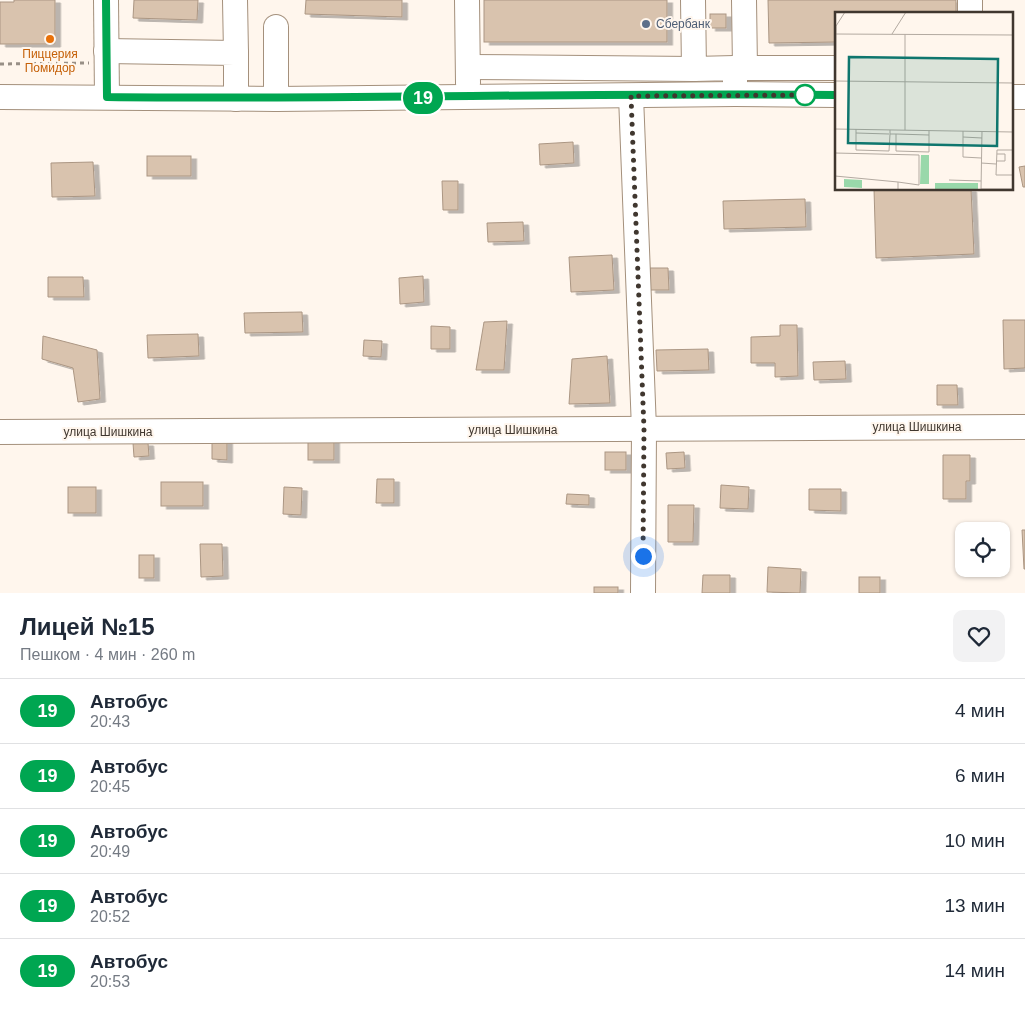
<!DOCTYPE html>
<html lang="ru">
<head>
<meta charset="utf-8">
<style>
	:root { --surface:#fff; --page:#f2f2f3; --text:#1f2937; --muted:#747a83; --line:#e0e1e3 }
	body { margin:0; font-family:Arial,sans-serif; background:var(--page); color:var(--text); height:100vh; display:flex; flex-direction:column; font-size:19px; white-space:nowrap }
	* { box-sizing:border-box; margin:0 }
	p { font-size:16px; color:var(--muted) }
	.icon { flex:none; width:28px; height:28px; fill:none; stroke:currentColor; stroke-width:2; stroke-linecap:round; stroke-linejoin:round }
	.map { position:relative; height:593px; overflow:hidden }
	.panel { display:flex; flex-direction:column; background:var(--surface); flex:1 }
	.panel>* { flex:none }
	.badge { padding:0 10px; border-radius:16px; font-size:18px; line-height:32px }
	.fabs { position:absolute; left:955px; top:522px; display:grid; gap:10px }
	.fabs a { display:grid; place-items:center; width:55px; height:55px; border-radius:10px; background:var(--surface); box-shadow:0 1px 4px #0004; font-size:25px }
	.you { position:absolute; width:25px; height:25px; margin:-12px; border:4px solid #fff; border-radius:50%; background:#1a73e8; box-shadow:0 0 0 8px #1a73e833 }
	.map>.badge { position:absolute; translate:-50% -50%; box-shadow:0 0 0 2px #fff }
	.round { display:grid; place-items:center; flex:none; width:52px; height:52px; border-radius:10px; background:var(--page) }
	.summary { display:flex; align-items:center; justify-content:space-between; height:85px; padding:0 20px }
	h1 { font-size:24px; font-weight:800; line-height:38px }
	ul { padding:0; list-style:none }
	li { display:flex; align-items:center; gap:15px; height:65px; padding:0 20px; border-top:1px solid var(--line) }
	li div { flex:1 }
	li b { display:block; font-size:19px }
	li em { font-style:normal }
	li .badge { min-width:55px; font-weight:700; text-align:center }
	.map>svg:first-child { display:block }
	.building { fill:#d9c3ae; stroke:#ab9683; filter:url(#shadow) }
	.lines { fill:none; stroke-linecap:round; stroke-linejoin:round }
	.minor-casing { stroke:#a4907c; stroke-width:26 }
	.path { stroke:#988f86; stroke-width:3; stroke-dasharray:4 4; stroke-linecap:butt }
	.minor { stroke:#fff; stroke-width:24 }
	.line-casing { stroke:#fff; stroke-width:11 }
	.line { stroke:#00a651; stroke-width:8 }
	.walk { stroke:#40372f; stroke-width:5; stroke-dasharray:0 9 }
	.service-dot { fill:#5c6f8a; stroke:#fff6ed; stroke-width:2 }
	.food-dot { fill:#e8710a; stroke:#fff6ed; stroke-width:2 }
	.stop-dot { fill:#fff; stroke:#00a651; stroke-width:2.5 }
	.labels { text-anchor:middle; stroke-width:4; stroke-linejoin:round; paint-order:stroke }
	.service-label { font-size:12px; fill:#4e5e75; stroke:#fff6ed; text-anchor:start }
	.food-label { font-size:12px; fill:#c56008; stroke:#fff6ed }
	.street-label { font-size:12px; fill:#40372f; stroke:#fff6ed }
	.inset-road { fill:none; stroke:#b3aaa1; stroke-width:1 }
	.view { fill:#0f766e; fill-opacity:0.15; stroke:#0f766e; stroke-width:2.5 }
	.inset-edge { fill:none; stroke:#40372f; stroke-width:2.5 }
</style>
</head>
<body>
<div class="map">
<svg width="1025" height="593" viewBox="0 0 1025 593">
	<defs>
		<filter id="shadow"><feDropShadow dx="5.5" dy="3" stdDeviation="0" flood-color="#0004"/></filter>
	</defs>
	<rect width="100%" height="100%" fill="#fff6ed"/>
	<g class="building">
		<polygon points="14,0 55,0 55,44 0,44 0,2 14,2"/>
		<polygon points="134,0 198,0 197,20 133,18"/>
		<polygon points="306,0 402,0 402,17 305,14"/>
		<rect x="484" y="0" width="183" height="42"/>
		<polygon points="768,0 956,0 956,14 836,14 836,42 769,43"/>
		<rect x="710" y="14" width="16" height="14"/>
		<polygon points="573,142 574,163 540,165 539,144"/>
		<rect x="147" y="156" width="44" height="20"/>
		<polygon points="93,162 95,196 52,197 51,163"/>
		<polygon points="1025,166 1025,187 1023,187 1019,167"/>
		<polygon points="442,181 458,181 458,210 443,210"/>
		<polygon points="874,189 971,189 974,254 876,258"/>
		<polygon points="805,199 806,227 724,229 723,201"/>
		<polygon points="523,222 524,241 488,242 487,223"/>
		<polygon points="612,255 614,290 571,292 569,257"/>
		<polygon points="650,268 668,268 669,290 650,290"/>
		<polygon points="423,276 424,302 400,304 399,278"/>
		<polygon points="48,277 83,277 84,297 48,297"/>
		<polygon points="302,312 303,332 245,333 244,313"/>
		<polygon points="1003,320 1025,320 1025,368 1004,369"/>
		<polygon points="507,321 504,370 476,370 484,322"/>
		<polygon points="780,325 797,325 798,376 775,377 775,363 751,363 751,337 780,336"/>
		<polygon points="431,326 450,327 450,349 431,349"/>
		<polygon points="198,334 199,356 148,358 147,335"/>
		<polygon points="43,336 97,350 100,399 78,402 73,368 42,359"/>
		<polygon points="364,340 382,341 381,357 363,356"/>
		<polygon points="708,349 709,370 657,371 656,350"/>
		<polygon points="607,356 610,403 569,404 572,359"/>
		<polygon points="845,361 846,379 814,380 813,362"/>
		<polygon points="937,385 957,385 958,405 937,405"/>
		<polygon points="212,439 227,439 227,460 212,459"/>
		<rect x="308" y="440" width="26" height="20"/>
		<polygon points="133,443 148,443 149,456 134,457"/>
		<rect x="605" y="452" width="21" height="18"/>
		<polygon points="684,452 685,468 667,469 666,453"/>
		<polygon points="943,455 970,455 970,481 966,481 966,499 943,499"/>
		<polygon points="377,479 394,479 394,503 376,503"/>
		<rect x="161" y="482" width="42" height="24"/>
		<polygon points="721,485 749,487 748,509 720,508"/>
		<rect x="68" y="487" width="28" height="26"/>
		<polygon points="284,487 302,488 301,515 283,514"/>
		<polygon points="809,489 841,489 841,511 809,510"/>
		<polygon points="567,494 589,495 589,505 566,504"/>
		<polygon points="668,505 694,505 693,542 668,542"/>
		<polygon points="1022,530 1025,530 1025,569 1024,569"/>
		<polygon points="200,544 222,544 223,576 201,577"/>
		<rect x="139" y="555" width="15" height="23"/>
		<polygon points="768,567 801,569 800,593 767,592"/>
		<polygon points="703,575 730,575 730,593 702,593"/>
		<rect x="859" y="577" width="21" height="16"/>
		<rect x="594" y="587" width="24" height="6"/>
	</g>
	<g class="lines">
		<defs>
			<g id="minor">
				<polyline points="106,0 107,97"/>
				<polyline points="235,0 236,53"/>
				<polyline points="467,0 468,83"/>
				<polyline points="693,0 694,69 735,68 735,94"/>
				<polyline points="970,0 970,14"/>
				<polyline points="276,27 276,99"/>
				<polyline points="106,51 236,53 236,99"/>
				<polyline points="468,67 694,69"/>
				<polyline points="735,68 745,68 744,0"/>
				<polyline points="745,68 836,68"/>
				<polyline points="631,96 644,429 643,593"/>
				<polyline points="0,97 276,99 735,94 836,95"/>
				<polyline points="1011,97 1025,97"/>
				<polyline points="0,432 1025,427"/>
			</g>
		</defs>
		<use href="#minor" class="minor-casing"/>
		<polyline class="path" points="0,64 89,63"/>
		<use href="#minor" class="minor"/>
	</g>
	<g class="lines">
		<defs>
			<path id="line" d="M 106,0 L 107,97 C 350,100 593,92 836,95"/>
		</defs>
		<use href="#line" class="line-casing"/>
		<use href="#line" class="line"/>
		<polyline class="walk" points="643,556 644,429 631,96 805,95"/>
	</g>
	<circle class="service-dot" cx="646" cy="24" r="5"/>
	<circle class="food-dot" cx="50" cy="39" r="5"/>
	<circle class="stop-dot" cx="805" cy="95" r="10"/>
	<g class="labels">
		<g class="service-label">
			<text x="656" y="28">Сбербанк</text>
		</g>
		<g class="food-label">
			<text x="50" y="58">Пиццерия<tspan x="50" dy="14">Помидор</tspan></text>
		</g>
		<g class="street-label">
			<text x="917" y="431">улица Шишкина</text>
			<text x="513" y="434">улица Шишкина</text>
			<text x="108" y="436">улица Шишкина</text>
		</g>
	</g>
	<g transform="translate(835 12)">
		<rect width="178" height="178" fill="#fff6ed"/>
		<path d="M 86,143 L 94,143 L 94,172 L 85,172 ZM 9,167 L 27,168 L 27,176 L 9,175 ZM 100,171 L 143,171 L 143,177 L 100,177 Z" fill="#99d8aa"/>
		<path class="inset-road" d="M 0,22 L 178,23M 57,22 L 71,0M 0,69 L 178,71M 0,117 L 178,120M 21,117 L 21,138 L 54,139 L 55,122M 55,118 L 55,122 L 61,122 L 61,139 L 94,140 L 94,118M 70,118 L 70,22M 128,119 L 128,125 L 147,126M 21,121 L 54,122M 61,122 L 94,123M 128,125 L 128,145 L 146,146M 178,138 L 162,138 L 161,163 L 178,163M 0,141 L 84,143 L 84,173 L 63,170M 161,149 L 170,149 L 170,142 L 162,142M 146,151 L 161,152M 0,164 L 63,170 L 63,178M 114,168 L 146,169M 0,169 L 1,14 L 10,0M 146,177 L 178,177M 146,178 L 147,119"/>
		<path class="view" d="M 14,45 L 163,47 L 162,134 L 13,131 Z"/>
		<rect width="178" height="178" class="inset-edge"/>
	</g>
</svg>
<div class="fabs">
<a><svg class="icon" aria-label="locate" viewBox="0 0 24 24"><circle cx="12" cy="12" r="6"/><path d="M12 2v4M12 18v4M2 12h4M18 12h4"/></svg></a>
</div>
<div class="you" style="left:643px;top:556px"></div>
<b class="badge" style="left:423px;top:98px;background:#00a651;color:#fff">19</b>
</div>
<section class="panel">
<div class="summary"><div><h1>Лицей №15</h1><p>Пешком · 4 мин · 260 m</p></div><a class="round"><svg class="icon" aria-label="heart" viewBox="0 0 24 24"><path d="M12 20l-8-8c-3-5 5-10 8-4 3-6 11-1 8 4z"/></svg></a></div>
<ul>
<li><span class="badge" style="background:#00a651;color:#fff">19</span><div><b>Автобус</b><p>20:43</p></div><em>4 мин</em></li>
<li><span class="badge" style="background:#00a651;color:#fff">19</span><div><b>Автобус</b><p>20:45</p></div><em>6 мин</em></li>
<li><span class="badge" style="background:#00a651;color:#fff">19</span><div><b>Автобус</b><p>20:49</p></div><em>10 мин</em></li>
<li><span class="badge" style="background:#00a651;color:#fff">19</span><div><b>Автобус</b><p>20:52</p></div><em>13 мин</em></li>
<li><span class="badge" style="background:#00a651;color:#fff">19</span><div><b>Автобус</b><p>20:53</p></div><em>14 мин</em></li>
</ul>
</section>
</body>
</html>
